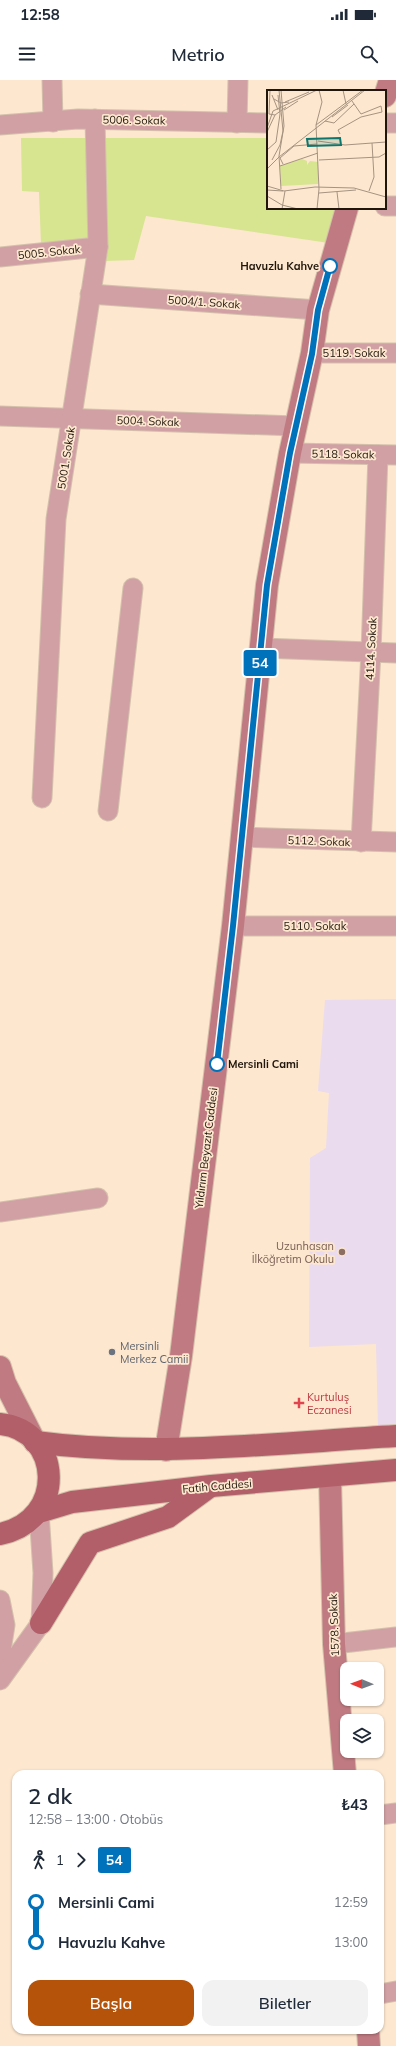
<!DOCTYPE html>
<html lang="tr">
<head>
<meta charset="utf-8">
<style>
	:root { --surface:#fff; --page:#f2f2f3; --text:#1f2937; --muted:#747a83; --accent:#b45309 }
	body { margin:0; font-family:Mulish,sans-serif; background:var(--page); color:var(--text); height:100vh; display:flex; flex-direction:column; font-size:15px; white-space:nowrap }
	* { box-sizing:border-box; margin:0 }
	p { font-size:13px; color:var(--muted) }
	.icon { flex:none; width:22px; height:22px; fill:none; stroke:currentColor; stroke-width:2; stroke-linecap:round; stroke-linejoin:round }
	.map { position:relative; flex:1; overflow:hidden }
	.panel { position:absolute; left:12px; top:1690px; width:372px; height:264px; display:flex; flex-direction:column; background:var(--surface); border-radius:12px; box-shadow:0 1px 3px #0004 }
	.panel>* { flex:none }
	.badge { padding:0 8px; border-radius:3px; font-size:14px; line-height:26px }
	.needle { width:26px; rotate:271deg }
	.fabs { position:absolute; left:340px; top:1582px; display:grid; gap:8px }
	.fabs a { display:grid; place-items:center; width:44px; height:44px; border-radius:8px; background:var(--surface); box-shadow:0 1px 3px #0004; font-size:20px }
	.map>.badge { position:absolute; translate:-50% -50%; box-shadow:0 0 0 2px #fff }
	.legs { display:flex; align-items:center; gap:6px; height:44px; padding:0 16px; font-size:13px }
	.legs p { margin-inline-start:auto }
	.overview { display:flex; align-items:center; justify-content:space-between; height:68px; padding:0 16px }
	h1 { font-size:22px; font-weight:600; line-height:30px }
	.cta { display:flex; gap:8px; margin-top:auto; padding:8px 16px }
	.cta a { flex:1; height:46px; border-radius:12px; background:var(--accent); color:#fff; font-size:16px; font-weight:600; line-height:46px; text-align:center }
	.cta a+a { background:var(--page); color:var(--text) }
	ul { padding:0 16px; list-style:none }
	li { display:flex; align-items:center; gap:14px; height:40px; font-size:15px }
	li i { display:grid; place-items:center; width:6px; height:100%; margin:0 5px; background:currentColor }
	li i::after { content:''; width:10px; height:10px; margin:-5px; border:3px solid; border-radius:50%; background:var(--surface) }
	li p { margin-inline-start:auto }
	li:first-child i { background:linear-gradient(#0000 50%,currentColor 0) }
	li:last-child i { background:linear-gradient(currentColor 50%,#0000 0) }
	.status { display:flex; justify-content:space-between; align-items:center; height:28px; padding:0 20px; background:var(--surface); direction:ltr }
	.status svg { height:11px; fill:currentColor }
	header { display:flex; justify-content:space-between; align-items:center; height:52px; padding:0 16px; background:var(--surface); font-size:18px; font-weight:600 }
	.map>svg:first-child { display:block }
	.education { fill:#eadbee }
	.green { fill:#d7e490 }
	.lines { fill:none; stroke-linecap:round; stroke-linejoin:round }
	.street-casing { stroke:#d5c1ac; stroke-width:21 }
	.secondary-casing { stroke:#d5c1ac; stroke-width:24 }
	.primary-casing { stroke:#d5c1ac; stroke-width:24 }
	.street { stroke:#d0a0a4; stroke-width:19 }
	.secondary { stroke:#c07b82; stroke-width:22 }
	.primary { stroke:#b35f6a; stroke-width:22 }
	.line-1-casing { stroke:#fff; stroke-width:9 }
	.line-1 { stroke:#0072bc; stroke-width:6 }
	.stop-1-dot { fill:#fff; stroke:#0072bc; stroke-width:2 }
	.education-dot { fill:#8d6e63; stroke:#fde7cf; stroke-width:1.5 }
	.worship-dot { fill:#6b7280; stroke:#fde7cf; stroke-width:1.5 }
	.health-dot { fill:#e0444e; stroke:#fde7cf; stroke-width:1.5 }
	.labels { text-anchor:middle; stroke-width:3.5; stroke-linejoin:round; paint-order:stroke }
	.street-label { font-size:11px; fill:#20160c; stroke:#fde7cf }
	.stop-label { font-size:11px; font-weight:bold; fill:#20160c; stroke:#fde7cf; text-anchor:end }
	.education-label { font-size:11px; fill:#785e54; stroke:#fde7cf; text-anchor:end }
	.worship-label { font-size:11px; fill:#5b616d; stroke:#fde7cf; text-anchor:start }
	.health-label { font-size:11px; fill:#be3a42; stroke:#fde7cf; text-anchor:start }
	.inset-road { fill:none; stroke:#a59381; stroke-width:1 }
	.view { fill:#0f766e; fill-opacity:0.15; stroke:#0f766e; stroke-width:2 }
	.inset-edge { fill:none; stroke:#20160c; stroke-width:2 }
</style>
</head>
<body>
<div class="status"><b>12:58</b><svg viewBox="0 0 49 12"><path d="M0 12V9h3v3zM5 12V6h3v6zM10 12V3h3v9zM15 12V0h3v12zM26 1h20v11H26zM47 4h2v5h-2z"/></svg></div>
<header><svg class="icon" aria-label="menu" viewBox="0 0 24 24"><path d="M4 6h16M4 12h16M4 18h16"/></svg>Metrio<svg class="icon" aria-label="search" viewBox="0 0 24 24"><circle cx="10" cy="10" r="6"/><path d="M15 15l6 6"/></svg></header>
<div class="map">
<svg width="396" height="1966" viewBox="0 0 396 1966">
	<rect width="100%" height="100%" fill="#fde7cf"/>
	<polygon class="education" points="396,919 396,1346 378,1348 376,1264 309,1267 310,1078 326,1068 329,1013 318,1011 325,920"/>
	<polygon class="green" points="21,58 268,58 268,128 340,128 329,163 146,136 134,180 105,181 41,164 39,112 22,111"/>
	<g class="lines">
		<defs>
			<g id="street">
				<polyline points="52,0 53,42"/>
				<polyline points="237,43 238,0"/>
				<polyline points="385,43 396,43"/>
				<polyline points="0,45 78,39 268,43"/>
				<polyline points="385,126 396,126"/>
				<polyline points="0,177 98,167"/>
				<polyline points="90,214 318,230"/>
				<polyline points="312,273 396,273"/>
				<polyline points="0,336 296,346"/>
				<polyline points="290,373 396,375"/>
				<polyline points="262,568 396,573"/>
				<polyline points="42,718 56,439 98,167 95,39"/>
				<polyline points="108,731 133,508"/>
				<polyline points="242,757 396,762"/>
				<polyline points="361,762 371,572 378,375"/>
				<polyline points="233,846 396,846"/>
				<polyline points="0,1132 98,1118"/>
				<polyline points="0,1520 5,1545 0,1577"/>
				<polyline points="334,1564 396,1557"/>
				<polyline points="0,1600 41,1543 43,1493 39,1432"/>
				<polyline points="380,1735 396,1733"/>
				<polyline points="380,1914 396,1911"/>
			</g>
			<g id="secondary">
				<polyline points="385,16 390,0"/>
				<polyline points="0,1287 5,1303 35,1362"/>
				<polyline points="166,1370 181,1276 233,846 267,505 290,373 312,273 318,230 347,128"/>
				<polyline points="330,1396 334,1564 345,1694"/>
				<polyline points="368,1950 369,1966"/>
			</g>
			<g id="primary">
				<path d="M 0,1344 C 62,1350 68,1440 0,1454"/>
				<path d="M 35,1362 C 154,1378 276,1363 396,1356"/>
				<polyline points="39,1432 72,1422 211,1406 396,1390"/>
				<polyline points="41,1543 90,1463 168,1437 209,1407"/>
			</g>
		</defs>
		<use href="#street" class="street-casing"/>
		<use href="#secondary" class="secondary-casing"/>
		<use href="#primary" class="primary-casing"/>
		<use href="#street" class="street"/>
		<use href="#secondary" class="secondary"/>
		<use href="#primary" class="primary"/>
	</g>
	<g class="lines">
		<defs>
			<polyline id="line-1" points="217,984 233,846 267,505 290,373 312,274 318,230 330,186"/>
		</defs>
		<use href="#line-1" class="line-1-casing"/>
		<use href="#line-1" class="line-1"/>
	</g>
	<g class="stop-1-dot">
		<circle cx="330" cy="186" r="7"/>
		<circle cx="217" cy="984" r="7"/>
	</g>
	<circle class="education-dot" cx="342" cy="1172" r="4"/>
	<circle class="worship-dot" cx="112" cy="1272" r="4"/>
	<path class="health-dot" d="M297 1317h4v4h4v4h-4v4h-4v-4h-4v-4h4z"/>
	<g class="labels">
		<g class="street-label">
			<text transform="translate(134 40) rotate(1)" y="4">5006. Sokak</text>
			<text transform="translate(49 172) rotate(-6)" y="4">5005. Sokak</text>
			<text transform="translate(204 222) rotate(4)" y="4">5004/1. Sokak</text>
			<text x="354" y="277">5119. Sokak</text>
			<text transform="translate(148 341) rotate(2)" y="4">5004. Sokak</text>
			<text transform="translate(343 374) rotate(1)" y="4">5118. Sokak</text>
			<text transform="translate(66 378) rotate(-81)" y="4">5001. Sokak</text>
			<text transform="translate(371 569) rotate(-87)" y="4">4114. Sokak</text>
			<text transform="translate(319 761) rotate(2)" y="4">5112. Sokak</text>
			<text x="315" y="850">5110. Sokak</text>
			<text transform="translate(206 1068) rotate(-83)" y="4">Yıldırım Beyazıt Caddesi</text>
			<text transform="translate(217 1406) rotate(-5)" y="4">Fatih Caddesi</text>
			<text transform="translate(334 1545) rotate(-92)" y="4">1578. Sokak</text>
		</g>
		<g class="stop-label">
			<text x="319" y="190">Havuzlu Kahve</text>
			<text x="228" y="988" text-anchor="start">Mersinli Cami</text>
		</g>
		<g class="education-label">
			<text x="334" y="1170">Uzunhasan<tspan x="334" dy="13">İlköğretim Okulu</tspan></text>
		</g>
		<g class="worship-label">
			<text x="120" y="1270">Mersinli<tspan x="120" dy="13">Merkez Camii</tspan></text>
		</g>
		<g class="health-label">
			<text x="307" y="1321">Kurtuluş<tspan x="307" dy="13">Eczanesi</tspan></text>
		</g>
	</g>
	<g transform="translate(267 10)">
		<rect width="119" height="119" fill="#fde7cf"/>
		<path d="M 35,69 L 40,71 L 40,75 L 43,71 L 51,72 L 51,94 L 14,96 L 13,76 Z" fill="#d7e490"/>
		<path class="inset-road" d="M 3,0 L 2,24 L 8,25 L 19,17M 76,0 L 79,14M 5,5 L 11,20M 7,9 L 14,13 L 22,12M 18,12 L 42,2M 17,20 L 31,11M 65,27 L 81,15M 58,31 L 67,33 L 87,14M 49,35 L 96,0M 0,38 L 6,21 L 50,0M 0,42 L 8,25M 73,44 L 71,40 L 94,27 L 115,22 L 114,16 L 94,24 L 85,11M 51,51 L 78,55 L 119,52M 0,60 L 9,52 L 13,24 L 11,5M 5,70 L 13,55 L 16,41 L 12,0M 52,70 L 112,67 L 119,63M 16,74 L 13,68 L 27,56 L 50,54M 13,76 L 51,63M 0,79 L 12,67 L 98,0M 0,96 L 17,101 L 48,97 L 87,98 L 119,107M 14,99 L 12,66 L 17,36 L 14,0M 0,100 L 16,101M 102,101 L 107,87 L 105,53M 70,102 L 72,119M 52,103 L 89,100M 0,106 L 15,115M 15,115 L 31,119M 15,119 L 18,101M 50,119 L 52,99 L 49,35 L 55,12 L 52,0"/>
		<path class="view" d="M 73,48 L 74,55 L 41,56 L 40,49 Z"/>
		<rect width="119" height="119" class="inset-edge"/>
	</g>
</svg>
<div class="fabs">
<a><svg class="needle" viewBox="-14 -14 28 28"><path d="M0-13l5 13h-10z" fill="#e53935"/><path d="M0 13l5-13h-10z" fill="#747a83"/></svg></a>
<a><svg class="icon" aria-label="layers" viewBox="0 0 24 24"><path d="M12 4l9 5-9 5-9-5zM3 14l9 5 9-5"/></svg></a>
</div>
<b class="badge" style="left:260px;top:583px;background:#0072bc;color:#fff">54</b>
<section class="panel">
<div class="overview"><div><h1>2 dk</h1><p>12:58 – 13:00 · Otobüs</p></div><b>₺43</b></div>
<div class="legs"><svg class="icon" aria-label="walk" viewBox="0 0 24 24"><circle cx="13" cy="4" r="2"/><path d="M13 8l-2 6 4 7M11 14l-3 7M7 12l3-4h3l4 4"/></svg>1<svg class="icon" aria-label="forward" viewBox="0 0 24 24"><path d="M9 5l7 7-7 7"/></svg><b class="badge" style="background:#0072bc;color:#fff">54</b></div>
<ul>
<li><i style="color:#0072bc"></i><b>Mersinli Cami</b><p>12:59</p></li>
<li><i style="color:#0072bc"></i><b>Havuzlu Kahve</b><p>13:00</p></li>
</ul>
<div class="cta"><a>Başla</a><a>Biletler</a></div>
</section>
</div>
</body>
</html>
